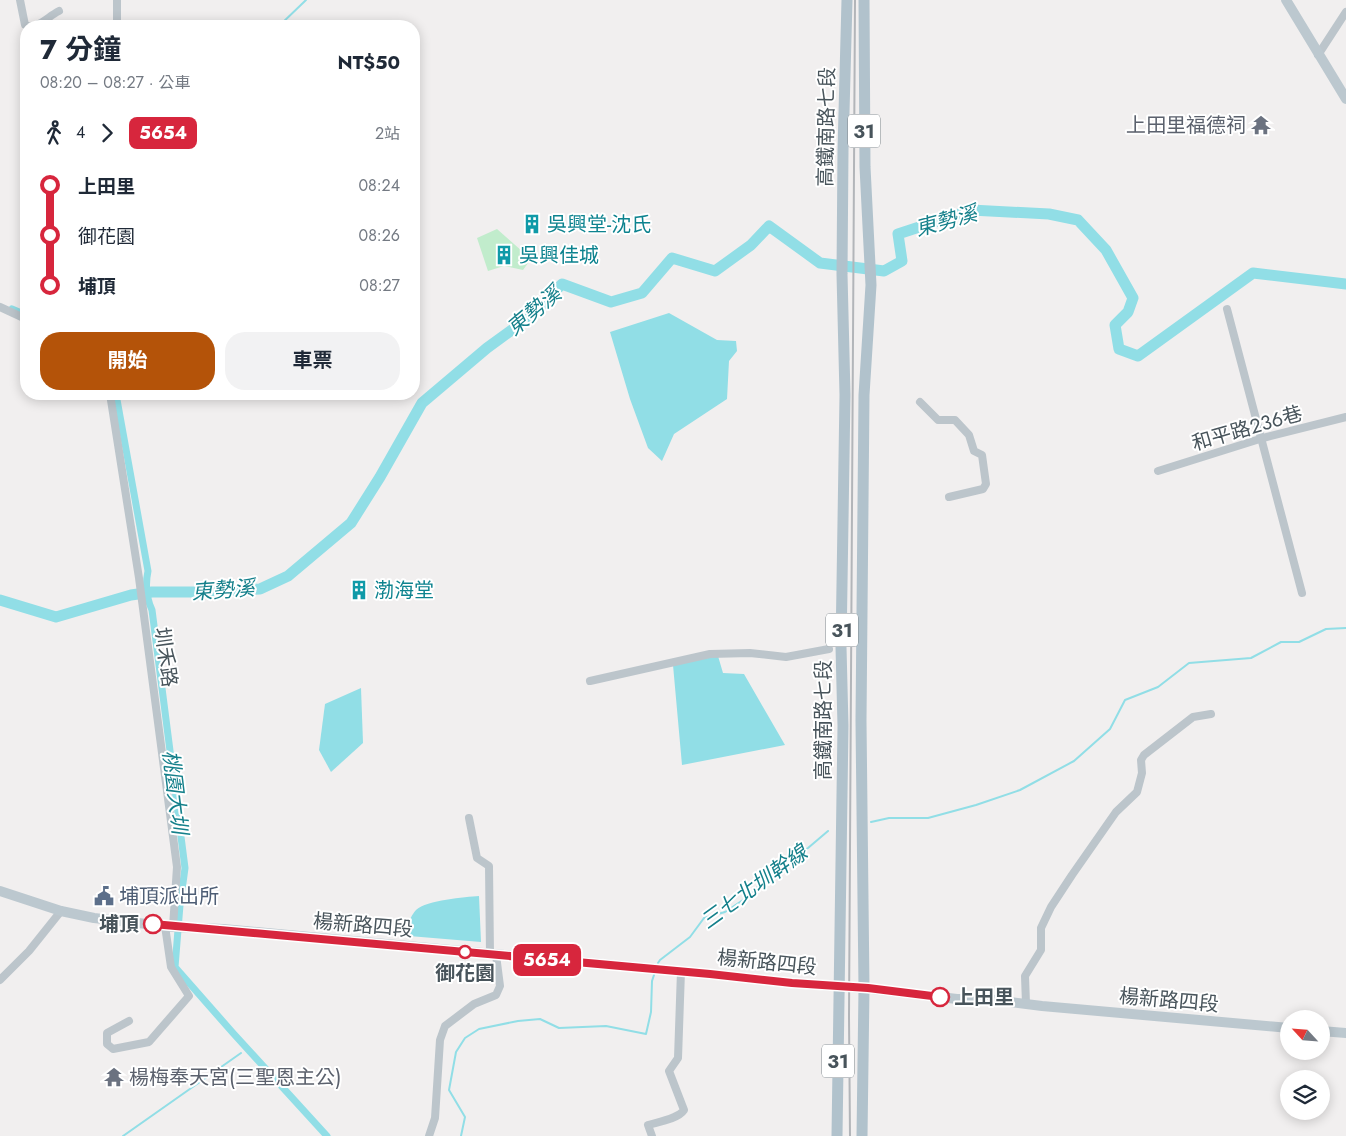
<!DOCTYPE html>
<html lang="zh-TW">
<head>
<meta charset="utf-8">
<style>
	:root { --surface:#fff; --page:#f2f2f3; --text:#1f2937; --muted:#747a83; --accent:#b45309 }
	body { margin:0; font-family:Jost,"Noto Sans TC",sans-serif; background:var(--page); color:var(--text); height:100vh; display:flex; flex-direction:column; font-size:19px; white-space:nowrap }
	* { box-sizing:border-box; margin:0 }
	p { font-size:16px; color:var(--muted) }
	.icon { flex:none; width:28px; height:28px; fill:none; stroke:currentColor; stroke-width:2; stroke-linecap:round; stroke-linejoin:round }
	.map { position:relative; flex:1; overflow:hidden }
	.sheet { position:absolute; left:20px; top:20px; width:400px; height:380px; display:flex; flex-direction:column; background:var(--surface); border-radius:20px; box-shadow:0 2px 12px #0003 }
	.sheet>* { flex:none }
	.badge { padding:0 10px; border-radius:8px; font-size:18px; line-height:32px }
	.needle { width:32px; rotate:296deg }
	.buttons { position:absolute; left:1280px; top:1010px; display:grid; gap:10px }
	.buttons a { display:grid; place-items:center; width:50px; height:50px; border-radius:50%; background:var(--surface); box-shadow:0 2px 12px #0003; font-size:25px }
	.map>.badge { position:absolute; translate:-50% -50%; box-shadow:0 0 0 2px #fff }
	.legs { display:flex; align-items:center; gap:8px; height:55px; padding:0 20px; font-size:16px }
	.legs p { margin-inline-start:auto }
	.overview { display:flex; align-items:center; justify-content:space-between; height:85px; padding:0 20px }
	h1 { font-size:28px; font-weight:700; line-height:38px }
	.primary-button { display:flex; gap:10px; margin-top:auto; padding:10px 20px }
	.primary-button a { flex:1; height:58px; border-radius:20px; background:var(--accent); color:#fff; font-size:20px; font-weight:700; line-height:58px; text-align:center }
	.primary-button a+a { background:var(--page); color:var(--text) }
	ul { padding:0 20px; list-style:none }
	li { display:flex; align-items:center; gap:18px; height:50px; font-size:19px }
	li i { display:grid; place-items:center; width:8px; height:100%; margin:0 6px; background:currentColor }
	li i::after { content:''; width:12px; height:12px; margin:-6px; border:4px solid; border-radius:50%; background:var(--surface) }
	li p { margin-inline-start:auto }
	li:first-child i { background:linear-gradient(#0000 50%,currentColor 0) }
	li:last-child i { background:linear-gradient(currentColor 50%,#0000 0) }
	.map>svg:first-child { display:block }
	.green { fill:#c1eccc }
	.water { fill:#91dee6 }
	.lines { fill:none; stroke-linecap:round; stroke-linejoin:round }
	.stream { stroke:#91dee6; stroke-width:2 }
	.canal { stroke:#91dee6; stroke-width:7 }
	.river { stroke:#91dee6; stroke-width:11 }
	.street { stroke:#bcc5cb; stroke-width:8 }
	.secondary { stroke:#bcc8cf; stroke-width:10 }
	.primary { stroke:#b1c2cc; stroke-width:11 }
	.rail { stroke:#b2b5b9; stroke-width:2 }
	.line-1-casing { stroke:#fff; stroke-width:11 }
	.line-1 { stroke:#d7263d; stroke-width:8 }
	.stop-1-dot { fill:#fff; stroke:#d7263d; stroke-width:2.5 }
	.labels { text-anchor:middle; stroke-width:4; stroke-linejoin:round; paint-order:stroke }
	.shield { fill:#fff; stroke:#7f878c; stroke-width:1 }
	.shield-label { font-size:19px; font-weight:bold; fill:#48545b }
	.worship-label { font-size:20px; fill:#5b616d; stroke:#fff; text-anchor:end }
	.street-label { font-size:20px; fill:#48545b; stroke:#fff }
	.culture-label { font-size:20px; fill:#0d838f; stroke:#fff; text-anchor:start }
	.service-label { font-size:20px; fill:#4e5e75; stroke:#fff; text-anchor:start }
	.stop-label { font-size:20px; font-weight:bold; fill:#48545b; stroke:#fff; text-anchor:end }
	.water-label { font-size:21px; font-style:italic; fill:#15808b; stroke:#fff }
</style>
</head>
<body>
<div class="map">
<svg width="1346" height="1136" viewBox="0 0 1346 1136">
	<rect width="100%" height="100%" fill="#f1efef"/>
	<polygon class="green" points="497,229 531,259 523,270 504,266 488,271 477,238"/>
	<g class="water">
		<polygon points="669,313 717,340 736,341 737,351 729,361 727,399 674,434 662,461 648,448 630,399 610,332"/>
		<polygon points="718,656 723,673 744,674 785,745 682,765 673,665"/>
		<polygon points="361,688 363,743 331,772 319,750 325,704"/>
		<path d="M 479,896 L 481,942 L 409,936 L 406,927 C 409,922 412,914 416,910 C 427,900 465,897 479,896 Z"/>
	</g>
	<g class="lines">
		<g class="stream">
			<polyline points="279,26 306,0"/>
			<polyline points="871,822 889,818 928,818 976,805 1020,790 1074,761 1110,729 1125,700 1158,687 1189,663 1251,658 1281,642 1299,642 1326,629 1346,628"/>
			<polyline points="658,963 660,960 690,937 704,918 725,912 743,900 762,883 771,870 808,848 828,831"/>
			<polyline points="245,1049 246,1048"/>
			<polyline points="123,1136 241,1053"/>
			<polyline points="461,1136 465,1117 449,1090 456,1052 465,1038 479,1029 518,1021 540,1019 559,1028 606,1026 646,1034 651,1012 652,981 654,975"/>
		</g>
		<g class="canal">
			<polyline points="12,309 26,315"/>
			<path d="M 116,394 L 148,571 C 145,585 146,597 152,610 L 185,868 L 180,905 L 175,967 L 233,1033 L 327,1136"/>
		</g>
		<polyline class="river" points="0,600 56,617 131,595 152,592 197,592 260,589 288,576 351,523 380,477 422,403 487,348 531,316 562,284 611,302 642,293 672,258 715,271 751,245 769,226 820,263 884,271 902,261 898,234 971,210 1049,214 1078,220 1106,250 1133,298 1128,312 1115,325 1119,349 1138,356 1253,273 1346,284"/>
		<g class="street">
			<polyline points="20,0 25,25 28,26"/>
			<polyline points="117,0 117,26"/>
			<path d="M 33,26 C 43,24 49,16 59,11"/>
			<polyline points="1318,55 1346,12"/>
			<polyline points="0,307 26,319"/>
			<polyline points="1227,309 1302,593"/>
			<polyline points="110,394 139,578 177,867 173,927"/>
			<polyline points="920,402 938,420 955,420 969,435 974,451 982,455 986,484 983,489 949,497"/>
			<polyline points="1158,471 1263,438 1346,417"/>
			<polyline points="590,681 710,654 750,653 786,657 829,649"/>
			<polyline points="469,818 477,858 489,866 490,955"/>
			<polyline points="0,980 29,951 61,911"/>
			<polyline points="1026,1004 1025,976 1041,950 1041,928 1051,907 1072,875 1116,812 1137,792 1142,773 1141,760 1144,755 1193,717 1211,714"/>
			<polyline points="129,1021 107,1033 107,1044 113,1049 149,1042 189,996 171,967 165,926"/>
			<polyline points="429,1136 435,1118 440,1040 445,1026 474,1004 496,995 500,986 496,955"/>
			<path d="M 652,1136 L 648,1125 C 658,1122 678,1119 684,1110 L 669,1071 L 678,1058 L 681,971"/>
		</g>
		<g class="secondary">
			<polyline points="1286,0 1346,99"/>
			<polyline points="0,891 61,911 94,918 173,927 223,929 710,974 792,983 864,988 957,999 987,999 1042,1006 1289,1028"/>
			<polyline points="1321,1031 1346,1033"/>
		</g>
		<g class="primary">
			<polyline points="837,1136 843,726 841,647 845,395 842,274 843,150 847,0"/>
			<polyline points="862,1136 864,988 861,721 864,395 871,285 865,167 864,0"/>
		</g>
		<polyline class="rail" points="850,1136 849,1017 855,0"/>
	</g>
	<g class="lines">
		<defs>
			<polyline id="line-1" points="153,924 710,974 792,983 868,988 940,997"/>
		</defs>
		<use href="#line-1" class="line-1-casing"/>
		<use href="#line-1" class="line-1"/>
	</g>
	<defs>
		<symbol id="temple-bare" viewBox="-9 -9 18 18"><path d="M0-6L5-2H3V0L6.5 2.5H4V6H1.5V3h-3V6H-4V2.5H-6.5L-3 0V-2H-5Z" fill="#6b7280" stroke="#fff" stroke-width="2.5" paint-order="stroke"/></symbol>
		<symbol id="building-bare" viewBox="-9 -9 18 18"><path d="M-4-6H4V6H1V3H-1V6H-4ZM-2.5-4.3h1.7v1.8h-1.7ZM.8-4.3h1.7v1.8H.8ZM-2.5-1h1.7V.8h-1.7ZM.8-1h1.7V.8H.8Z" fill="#0f9aa8" stroke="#fff" stroke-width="2.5" paint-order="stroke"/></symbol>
		<symbol id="civic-bare" viewBox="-9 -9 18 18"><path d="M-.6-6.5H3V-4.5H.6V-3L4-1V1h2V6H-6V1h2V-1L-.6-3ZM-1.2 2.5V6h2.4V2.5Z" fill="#5c6f8a" stroke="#fff" stroke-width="2.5" paint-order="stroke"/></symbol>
	</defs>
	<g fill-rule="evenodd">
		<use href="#temple-bare" x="1247" y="111" width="28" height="28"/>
		<use href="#building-bare" x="518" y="210" width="28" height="28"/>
		<use href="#building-bare" x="490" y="241" width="28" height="28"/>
		<use href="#building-bare" x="345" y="576" width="28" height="28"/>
		<use href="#civic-bare" x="90" y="882" width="28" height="28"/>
		<use href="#temple-bare" x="100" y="1063" width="28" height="28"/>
	</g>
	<g class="stop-1-dot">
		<circle cx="153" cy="924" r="9"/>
		<circle cx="465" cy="952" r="6"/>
		<circle cx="940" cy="997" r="9"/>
	</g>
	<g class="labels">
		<g class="shield">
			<rect x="848" y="114.5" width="32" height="33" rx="4"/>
			<rect x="826" y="613.5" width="32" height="33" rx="4"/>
			<rect x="822" y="1044.5" width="32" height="33" rx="4"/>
		</g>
		<g class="shield-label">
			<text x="864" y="138">31</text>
			<text x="842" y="637">31</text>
			<text x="838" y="1068">31</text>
		</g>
		<g class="worship-label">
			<text x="1246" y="132">上田里福德祠</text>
			<text x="129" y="1084" text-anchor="start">楊梅奉天宮(三聖恩主公)</text>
		</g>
		<g class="street-label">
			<text transform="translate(826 127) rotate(-89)" y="7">高鐵南路七段</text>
			<text transform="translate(1247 428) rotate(-16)" y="7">和平路236巷</text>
			<text transform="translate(166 657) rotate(82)" y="7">圳禾路</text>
			<text transform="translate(823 720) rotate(-90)" y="7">高鐵南路七段</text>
			<text transform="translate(363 925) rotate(5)" y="7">楊新路四段</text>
			<text transform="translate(767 962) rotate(6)" y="7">楊新路四段</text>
			<text transform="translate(1169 1000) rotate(5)" y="7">楊新路四段</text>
		</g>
		<g class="culture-label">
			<text x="547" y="231">吳興堂-沈氏</text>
			<text x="519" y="262">吳興佳城</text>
			<text x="374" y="597">渤海堂</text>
		</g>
		<g class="service-label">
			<text x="119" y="903">埔頂派出所</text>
		</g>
		<g class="stop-label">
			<text x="139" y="931">埔頂</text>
			<text x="465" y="980" text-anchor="middle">御花園</text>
			<text x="954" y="1004" text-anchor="start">上田里</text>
		</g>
		<g class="water-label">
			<text transform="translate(946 221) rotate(-15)" y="7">東勢溪</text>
			<text transform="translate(534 311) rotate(-40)" y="7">東勢溪</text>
			<text transform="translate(223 590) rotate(-4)" y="7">東勢溪</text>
			<text transform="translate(175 792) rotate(83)" y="7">桃園大圳</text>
			<text transform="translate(754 887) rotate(-36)" y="7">三七北圳幹線</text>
		</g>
	</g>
</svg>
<div class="buttons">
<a><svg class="needle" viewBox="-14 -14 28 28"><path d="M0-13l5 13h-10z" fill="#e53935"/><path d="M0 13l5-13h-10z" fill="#747a83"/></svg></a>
<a><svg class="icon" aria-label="layers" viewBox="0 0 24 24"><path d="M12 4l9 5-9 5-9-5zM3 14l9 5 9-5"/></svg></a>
</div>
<b class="badge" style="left:547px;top:960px;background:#d7263d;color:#fff">5654</b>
<section class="sheet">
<div class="overview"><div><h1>7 分鐘</h1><p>08:20 – 08:27 · 公車</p></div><b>NT$50</b></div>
<div class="legs"><svg class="icon" aria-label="walk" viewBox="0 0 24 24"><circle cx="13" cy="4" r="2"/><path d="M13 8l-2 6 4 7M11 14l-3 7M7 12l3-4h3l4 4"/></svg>4<svg class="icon" aria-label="forward" viewBox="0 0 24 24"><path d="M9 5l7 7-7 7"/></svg><b class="badge" style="background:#d7263d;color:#fff">5654</b><p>2站</p></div>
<ul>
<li><i style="color:#d7263d"></i><b>上田里</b><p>08:24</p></li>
<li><i style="color:#d7263d"></i><span>御花園</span><p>08:26</p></li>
<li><i style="color:#d7263d"></i><b>埔頂</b><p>08:27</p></li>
</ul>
<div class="primary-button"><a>開始</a><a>車票</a></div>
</section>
</div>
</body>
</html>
